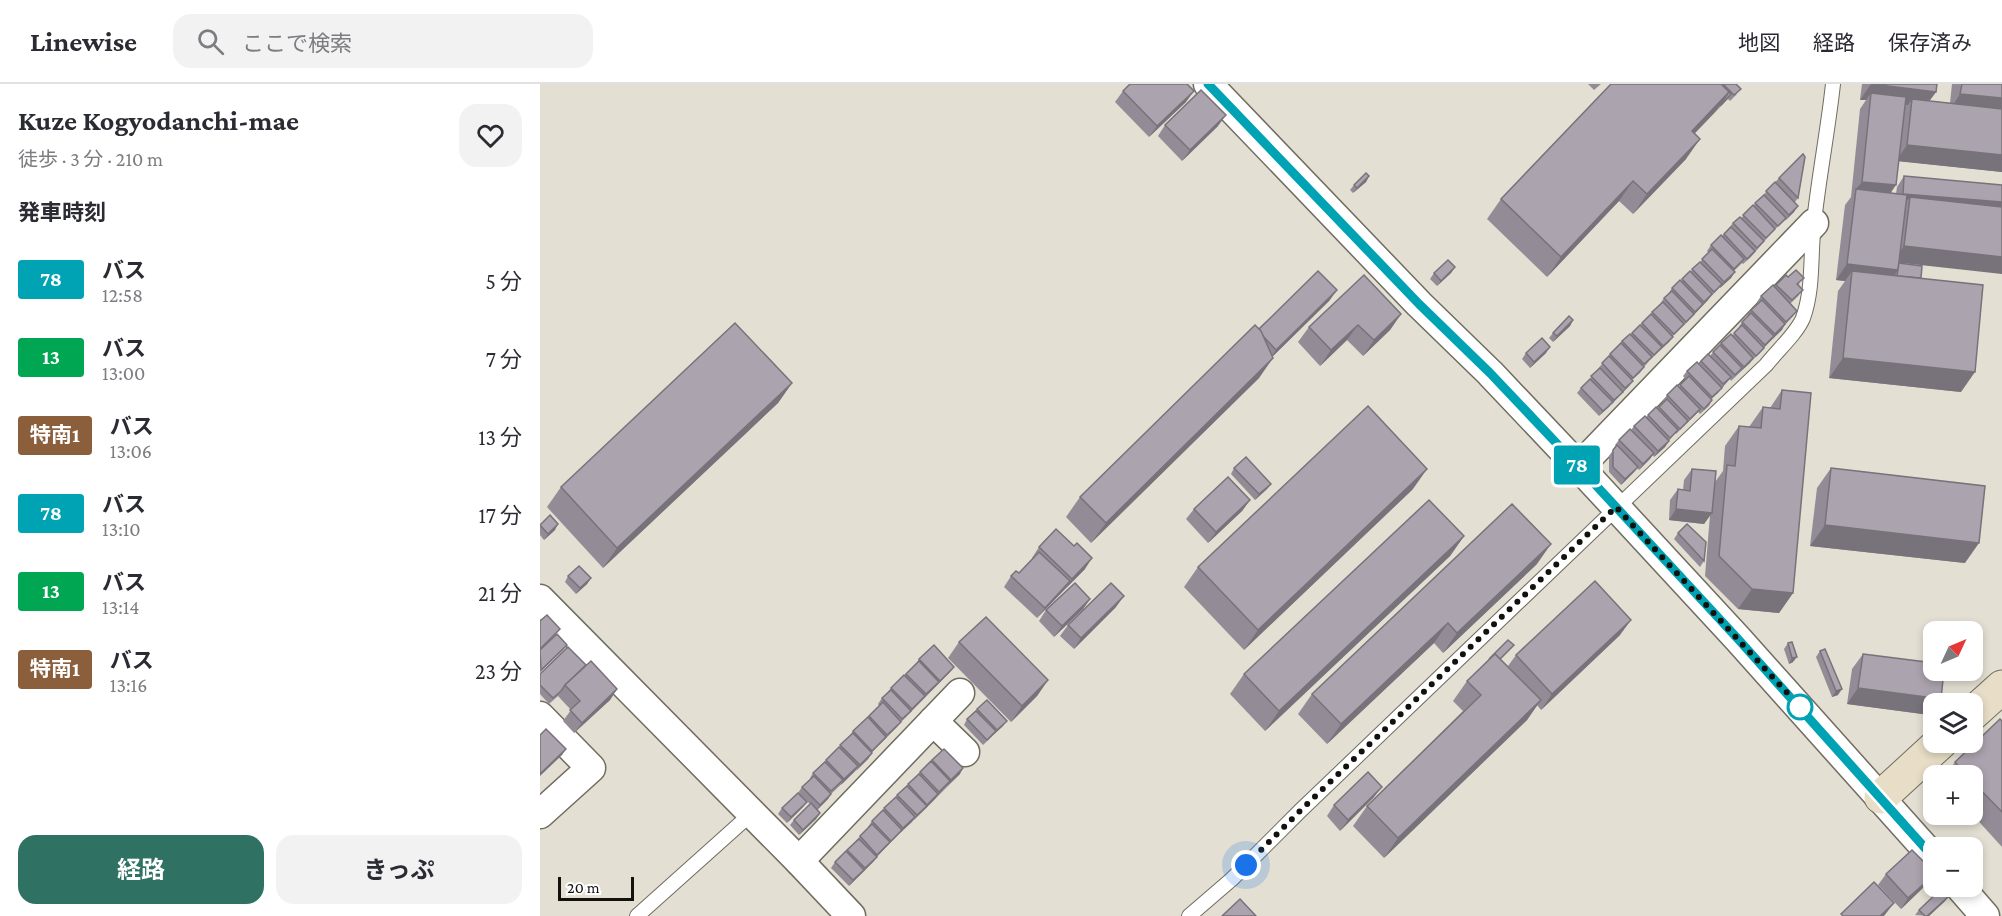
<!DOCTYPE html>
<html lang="ja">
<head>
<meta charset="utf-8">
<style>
	:root { --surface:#fff; --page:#f2f2f3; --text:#2b2b33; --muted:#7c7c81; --line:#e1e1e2; --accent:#2f7162 }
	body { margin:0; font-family:"Crimson Pro","Noto Sans JP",serif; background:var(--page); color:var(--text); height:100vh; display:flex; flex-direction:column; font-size:22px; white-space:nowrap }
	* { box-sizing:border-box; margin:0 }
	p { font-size:20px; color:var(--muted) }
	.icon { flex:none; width:33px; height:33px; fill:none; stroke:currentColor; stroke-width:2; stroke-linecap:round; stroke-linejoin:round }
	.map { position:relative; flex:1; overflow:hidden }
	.drawer { display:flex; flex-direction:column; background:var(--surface); width:540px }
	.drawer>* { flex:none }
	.badge { padding:0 12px; border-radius:4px; font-size:21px; line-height:39px }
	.needle { width:39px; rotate:46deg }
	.fabs { position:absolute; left:1383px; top:537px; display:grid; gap:12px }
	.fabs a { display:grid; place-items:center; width:60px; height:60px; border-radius:12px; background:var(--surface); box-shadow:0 3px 9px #0003; font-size:30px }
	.scale { position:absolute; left:18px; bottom:15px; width:76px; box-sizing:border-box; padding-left:6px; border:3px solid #12110c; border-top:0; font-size:16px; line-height:21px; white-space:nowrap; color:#12110c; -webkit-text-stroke:4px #fff; paint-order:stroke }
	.you { position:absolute; width:30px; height:30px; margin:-15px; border:4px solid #fff; border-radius:50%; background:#1a73e8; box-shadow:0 0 0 9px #1a73e833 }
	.map>.badge { position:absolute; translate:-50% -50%; box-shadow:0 0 0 3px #fff }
	h2 { padding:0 18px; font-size:22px; line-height:54px }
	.round { display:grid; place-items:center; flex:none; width:63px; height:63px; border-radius:18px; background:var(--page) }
	.overview { display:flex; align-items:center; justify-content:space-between; height:102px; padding:0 18px }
	h1 { font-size:28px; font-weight:700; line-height:45px }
	.button { display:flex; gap:12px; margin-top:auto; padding:12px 18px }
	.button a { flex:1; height:69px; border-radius:18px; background:var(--accent); color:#fff; font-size:24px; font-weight:700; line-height:69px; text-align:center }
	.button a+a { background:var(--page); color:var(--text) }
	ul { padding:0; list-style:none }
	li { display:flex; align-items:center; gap:18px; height:78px; padding:0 18px }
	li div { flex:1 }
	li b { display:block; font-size:22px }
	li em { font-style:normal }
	li .badge { min-width:66px; font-weight:700; text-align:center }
	header { display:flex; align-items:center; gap:36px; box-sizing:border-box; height:84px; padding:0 30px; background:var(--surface); border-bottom:2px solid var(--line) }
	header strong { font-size:28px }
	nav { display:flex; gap:33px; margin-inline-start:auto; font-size:21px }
	.search { width:420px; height:54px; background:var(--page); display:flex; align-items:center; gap:15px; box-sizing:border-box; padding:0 21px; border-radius:18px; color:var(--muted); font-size:22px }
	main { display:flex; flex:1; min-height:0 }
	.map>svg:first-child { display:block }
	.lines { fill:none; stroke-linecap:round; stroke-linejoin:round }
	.lane-casing { stroke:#706c60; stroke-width:16 }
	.street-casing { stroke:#706c60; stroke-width:31 }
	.secondary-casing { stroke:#706c60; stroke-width:35 }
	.lane { stroke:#fff; stroke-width:14 }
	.street { stroke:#fff; stroke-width:28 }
	.secondary { stroke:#e8dec7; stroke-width:33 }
	.wall { fill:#938c96 }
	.shaded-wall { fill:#78727a }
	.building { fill:#aba3ae; stroke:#78727a; stroke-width:1.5 }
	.line-casing { stroke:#fff; stroke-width:14 }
	.line { stroke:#00a3b4; stroke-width:9 }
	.walk { stroke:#12110c; stroke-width:6; stroke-dasharray:0 10.8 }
	.stop-dot { fill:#fff; stroke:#00a3b4; stroke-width:3 }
</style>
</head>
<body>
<header>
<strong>Linewise</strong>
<div class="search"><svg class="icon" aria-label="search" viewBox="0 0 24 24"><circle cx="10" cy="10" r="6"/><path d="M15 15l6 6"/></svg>ここで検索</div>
<nav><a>地図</a><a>経路</a><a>保存済み</a></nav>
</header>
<main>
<section class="drawer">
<div class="overview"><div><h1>Kuze Kogyodanchi-mae</h1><p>徒歩 · 3 分 · 210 m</p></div><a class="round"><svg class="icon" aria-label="heart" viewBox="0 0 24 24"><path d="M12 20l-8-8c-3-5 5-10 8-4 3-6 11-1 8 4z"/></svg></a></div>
<h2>発車時刻</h2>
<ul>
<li><span class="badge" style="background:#00a3b4;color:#fff">78</span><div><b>バス</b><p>12:58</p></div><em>5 分</em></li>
<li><span class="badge" style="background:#00a651;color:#fff">13</span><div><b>バス</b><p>13:00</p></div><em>7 分</em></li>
<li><span class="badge" style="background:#8b5e3c;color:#fff">特南1</span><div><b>バス</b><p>13:06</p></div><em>13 分</em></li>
<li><span class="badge" style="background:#00a3b4;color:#fff">78</span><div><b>バス</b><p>13:10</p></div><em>17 分</em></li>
<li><span class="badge" style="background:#00a651;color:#fff">13</span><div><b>バス</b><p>13:14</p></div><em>21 分</em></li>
<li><span class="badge" style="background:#8b5e3c;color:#fff">特南1</span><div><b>バス</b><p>13:16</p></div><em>23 分</em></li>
</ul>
<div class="button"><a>経路</a><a>きっぷ</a></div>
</section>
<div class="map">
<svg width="1462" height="832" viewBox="0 0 1462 832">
	<rect width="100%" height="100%" fill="#e3dfd2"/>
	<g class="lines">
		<defs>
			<g id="lane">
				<polyline points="97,832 212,729"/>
				<path d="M 649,832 L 692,795 L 761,726 L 1226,281 C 1236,268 1257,249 1263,234 C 1274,204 1270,169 1274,138 C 1279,92 1288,46 1293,0"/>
			</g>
			<g id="street">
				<polyline points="668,0 879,220 950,289 1039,383 1198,555 1394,774"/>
				<polyline points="1039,383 1274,139"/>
				<polyline points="0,515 259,777 311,832"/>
				<polyline points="0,632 51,684 0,730"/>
				<polyline points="393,637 425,668"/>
				<polyline points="259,777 420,609"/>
				<polyline points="1419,802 1445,832"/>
			</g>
			<g id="secondary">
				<polyline points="1432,630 1462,603"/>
				<polyline points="1341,713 1401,658"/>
			</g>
		</defs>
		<use href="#lane" class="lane-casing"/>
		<use href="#street" class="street-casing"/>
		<use href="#secondary" class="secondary-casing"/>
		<use href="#lane" class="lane"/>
		<use href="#street" class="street"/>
		<use href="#secondary" class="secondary"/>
	</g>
	<g class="wall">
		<polygon points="1048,0 1061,0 1054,6"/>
		<polygon points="1183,0 1197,10 1190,17 1188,15 1155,49 1146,75 1093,130 1079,117 1007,193 947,135 961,115"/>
		<polygon points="1322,0 1397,0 1396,8 1389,17 1410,19 1412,0 1462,0 1462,88 1359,77 1351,109 1356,110 1357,103 1364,92 1462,101 1359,179 1381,194 1421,308 1289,294 1298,207 1305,197 1296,196 1305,121 1311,113 1320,25 1326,16 1320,16"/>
		<polygon points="583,7 646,18 609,53 575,18"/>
		<polygon points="625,41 678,42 642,77 618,52"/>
		<polygon points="829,92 826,98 813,109 810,106 814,101"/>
		<polygon points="1239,94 1258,114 1255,118 1254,128 1233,147 1211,173 1203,180 1202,179 1194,187 1191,194 1180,204 1180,203 1150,235 1133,252 1129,258 1110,276 1104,283 1100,289 1092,296 1093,297 1089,302 1059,332 1037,309 1041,304 1048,297 1070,270 1082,257 1090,251 1120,220 1124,214 1128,210 1132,204 1141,197 1169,169 1167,167 1171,161 1182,152 1193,139 1201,134 1213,122"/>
		<polygon points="915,183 911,189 897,202 890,195 894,189"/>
		<polygon points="1248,193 1260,200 1258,201 1259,211 1250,220 1253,232 1224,264 1220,269 1191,297 1190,295 1171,315 1172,316 1169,322 1160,330 1158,328 1136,350 1135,349 1129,357 1125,363 1114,373 1113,371 1099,386 1097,384 1094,388 1081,401 1069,388 1069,372 1076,362 1075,361 1079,356 1091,346 1094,342 1117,325 1124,318 1123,317 1127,311 1139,303 1146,296 1143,292 1147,287 1170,272 1181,259 1192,252 1199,244 1199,243 1202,238 1208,232 1207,231 1211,226 1218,219 1217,218 1221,212 1234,203 1236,201"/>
		<polygon points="797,206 789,217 732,273 719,294 551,459 526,433 540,413 719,245"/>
		<polygon points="861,230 850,246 823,272 807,256 780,282 758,258 769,243"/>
		<polygon points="1033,236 1030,242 1013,258 1009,254 1013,249"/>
		<polygon points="986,269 1006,269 990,284 982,275"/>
		<polygon points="252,299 238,319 63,484 7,423 21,403"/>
		<polygon points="1242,306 1253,509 1239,529 1198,525 1165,492 1170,431 1164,440 1129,436 1130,416 1138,405 1143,406 1144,396 1152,385 1175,398 1183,387 1185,362 1199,342 1209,343 1223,323 1230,324"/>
		<polygon points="694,384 731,400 727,405 715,416 691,390"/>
		<polygon points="1291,384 1425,479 1270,462 1277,404"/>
		<polygon points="873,405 704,566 644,503 658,483"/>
		<polygon points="710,416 702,427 668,459 646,435 654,425"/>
		<polygon points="0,441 15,446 4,456 0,451"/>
		<polygon points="1138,449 1164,477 1160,483 1134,455"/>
		<polygon points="924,452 910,472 725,647 690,610 704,590"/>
		<polygon points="499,463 545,485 497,534 464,503 471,492 479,489 493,475 492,474"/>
		<polygon points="997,480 903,569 894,559 787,660 758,630 772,610"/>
		<polygon points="28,492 51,494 47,500 36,510 25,498"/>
		<polygon points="550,515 543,525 514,553 499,537 506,526"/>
		<polygon points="576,523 534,565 520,552 528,541"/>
		<polygon points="1080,551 1001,626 997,621 987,636 844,774 813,742 827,722 923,627 913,617 927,597 950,574 974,561 961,575 968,582 976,571"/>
		<polygon points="419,558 508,596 497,612 471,638 408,574"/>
		<polygon points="1252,558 1253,578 1249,580 1244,565 1248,559"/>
		<polygon points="1280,567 1298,611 1292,613 1276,573"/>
		<polygon points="1323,570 1401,615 1398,620 1394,620 1390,631 1307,620 1312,585"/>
		<polygon points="379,575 410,588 331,669 332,669 328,675 291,710 288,715 277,726 280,729 276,735 259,751 250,741 254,736 270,720 258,709 262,703 271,695 270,694 273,689 309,653 313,647 339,622 338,620 342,614 351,604 376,580"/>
		<polygon points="46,581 77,605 70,616 34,649 23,637 31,626 18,612 9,620 0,610 0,590"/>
		<polygon points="437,625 463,642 443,661 424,641 427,635"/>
		<polygon points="1462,637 1462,763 1432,730 1432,692 1405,692 1415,678"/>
		<polygon points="404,665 420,690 383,727 359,749 337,773 333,778 309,802 291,784 295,778 329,743 328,743 332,737 380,688"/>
		<polygon points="834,713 800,747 787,732 794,721"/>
		<polygon points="263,723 247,739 238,730 242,724"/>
		<polygon points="1346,790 1394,791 1387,800 1361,825 1338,801"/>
		<polygon points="1408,813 1404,818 1389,832 1375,831 1379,826"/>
	</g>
	<g class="shaded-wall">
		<polygon points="1331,0 1396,8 1385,23 1372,15 1368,21 1330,17 1331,9 1326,16 1320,16"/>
		<polygon points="654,7 646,18 609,53 617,42"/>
		<polygon points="1189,8 1175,28 1138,67 1152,47"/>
		<polygon points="1420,10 1462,14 1462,31 1410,26"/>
		<polygon points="686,31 678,42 642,77 650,66"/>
		<polygon points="1160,55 1146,75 1093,130 1107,110"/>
		<polygon points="1367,61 1462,71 1462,88 1356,77"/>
		<polygon points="829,92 826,98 813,109 817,104"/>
		<polygon points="1093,97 1079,117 1007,193 1021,173"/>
		<polygon points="1322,98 1356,101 1345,117 1316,105"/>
		<polygon points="1363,110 1462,118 1462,130 1370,113 1364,121 1355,121"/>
		<polygon points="1258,122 1254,128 1245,137 1249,131"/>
		<polygon points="1364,162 1462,173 1462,190 1353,178"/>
		<polygon points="1307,180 1358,186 1347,202 1312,187 1305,197 1296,196"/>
		<polygon points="915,183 911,189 897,202 901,197"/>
		<polygon points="1195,188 1191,194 1180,204 1184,198"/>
		<polygon points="797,206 789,217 729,276 736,266"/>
		<polygon points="1172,210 1168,216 1142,243 1155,228"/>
		<polygon points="861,230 850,246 823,272 834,256"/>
		<polygon points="1033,236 1030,242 1013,258 1017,252"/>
		<polygon points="1245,240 1242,246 1221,266 1225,261"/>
		<polygon points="818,241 807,256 780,282 791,266"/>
		<polygon points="1133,253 1129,258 1119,267 1123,262"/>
		<polygon points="1010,263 1006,269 990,284 994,278"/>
		<polygon points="733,274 719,294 551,459 566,439"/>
		<polygon points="1213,274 1210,279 1200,288 1204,283"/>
		<polygon points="1303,274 1435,288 1421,308 1289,294"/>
		<polygon points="1191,293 1178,309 1168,318 1172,313"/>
		<polygon points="1093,297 1089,302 1071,321 1074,316"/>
		<polygon points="252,299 238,319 63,484 77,464"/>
		<polygon points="1073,318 1069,323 1059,332 1063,327"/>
		<polygon points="1160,325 1156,330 1146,340 1150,335"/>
		<polygon points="1129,357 1125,363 1114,373 1118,367"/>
		<polygon points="1114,369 1110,375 1099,386 1103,380"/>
		<polygon points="1098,383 1094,388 1081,401 1085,395"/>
		<polygon points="887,385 873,405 704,566 718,546"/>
		<polygon points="731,400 727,405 715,416 719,410"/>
		<polygon points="710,416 702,427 668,459 676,448"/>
		<polygon points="1136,425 1172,429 1164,440 1129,436"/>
		<polygon points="18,440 15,446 4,456 8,450"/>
		<polygon points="1285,441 1439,459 1425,479 1270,462"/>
		<polygon points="924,452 910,472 725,647 739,627"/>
		<polygon points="1011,460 997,480 903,569 917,549"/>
		<polygon points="552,474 545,485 524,506 532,495"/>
		<polygon points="51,494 47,500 36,510 40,504"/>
		<polygon points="530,497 522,508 497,534 505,524"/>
		<polygon points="1212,505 1253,509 1239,529 1198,525"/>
		<polygon points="584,512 576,523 534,565 541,554"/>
		<polygon points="550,515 543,525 514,553 522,542"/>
		<polygon points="1091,536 1080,551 1001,626 1012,610"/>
		<polygon points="908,539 894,559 787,660 801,640"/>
		<polygon points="27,561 23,566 0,588 0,587"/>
		<polygon points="1257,573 1253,578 1249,580 1252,574"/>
		<polygon points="414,583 410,588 368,630 372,625"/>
		<polygon points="508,596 497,612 471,638 482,622"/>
		<polygon points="1318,604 1401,615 1398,620 1394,620 1394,625 1390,631 1307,620"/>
		<polygon points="77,605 70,616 34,649 42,639"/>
		<polygon points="1302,605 1298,611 1292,613 1296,607"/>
		<polygon points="1001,616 987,636 844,774 858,754"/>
		<polygon points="467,637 463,642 453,651 457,646"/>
		<polygon points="361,638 357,643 328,672 332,667"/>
		<polygon points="26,665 22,671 0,692 0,690"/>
		<polygon points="332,669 328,675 316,687 320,681"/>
		<polygon points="318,682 314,688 301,701 304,695"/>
		<polygon points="423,684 420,690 407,702 411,696"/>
		<polygon points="410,697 394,716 373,737 377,731"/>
		<polygon points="842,703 834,713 800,747 808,736"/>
		<polygon points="291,710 288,715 276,727 280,721"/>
		<polygon points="267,718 263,723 247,739 251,733"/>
		<polygon points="280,729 276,735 259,751 263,746"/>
		<polygon points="375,733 372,738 359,750 363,744"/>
		<polygon points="362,746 358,751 333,776 337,771"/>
		<polygon points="337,773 333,778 309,802 313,796"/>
		<polygon points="1394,791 1387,800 1361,825 1368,814"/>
		<polygon points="1408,813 1404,818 1389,832 1387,832"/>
		<polygon points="1354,819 1344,832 1340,832"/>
	</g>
	<g class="building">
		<polygon points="590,0 647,0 654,7 617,42 583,7"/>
		<polygon points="1071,0 1181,0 1189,8 1152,47 1160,55 1107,110 1093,97 1021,173 961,115"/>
		<polygon points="1183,0 1196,0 1201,5 1194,11"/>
		<polygon points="1332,0 1397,0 1396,8"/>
		<polygon points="1422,0 1462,0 1462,14 1420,10"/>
		<polygon points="661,6 686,31 650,66 625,41"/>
		<polygon points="1189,8 1191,10 1181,21 1180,21"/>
		<polygon points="1331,9 1366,13 1356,101 1322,98"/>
		<polygon points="1372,15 1462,25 1462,71 1367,61"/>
		<polygon points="1263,70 1265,73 1258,114 1239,94"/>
		<polygon points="826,89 829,92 817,104 814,101"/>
		<polygon points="1364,92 1462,101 1462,118 1363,110"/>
		<polygon points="1235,98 1258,122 1249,131 1226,107"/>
		<polygon points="1316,105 1367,111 1358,186 1307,180"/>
		<polygon points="1224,111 1246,134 1238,142 1215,119"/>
		<polygon points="1370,113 1462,123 1462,173 1364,162"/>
		<polygon points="1213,121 1235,145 1226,154 1203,131"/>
		<polygon points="1200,133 1224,157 1217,164 1193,139"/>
		<polygon points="1191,143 1215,167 1207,175 1184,150"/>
		<polygon points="1181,151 1204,175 1194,185 1171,161"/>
		<polygon points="1172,165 1195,188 1184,198 1162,175"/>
		<polygon points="908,176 915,183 901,197 894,189"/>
		<polygon points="1160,178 1182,200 1174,208 1152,185"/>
		<polygon points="1359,179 1382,182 1381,194 1357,192"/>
		<polygon points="1256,186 1264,194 1257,200 1263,206 1252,216 1236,201 1246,191 1248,193"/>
		<polygon points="778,187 797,206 736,266 723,252 719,245"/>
		<polygon points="1150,187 1172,210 1164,218 1142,195"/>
		<polygon points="1312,187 1443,201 1435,288 1303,274"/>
		<polygon points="824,191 861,230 834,256 818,241 791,266 769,243"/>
		<polygon points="1140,196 1163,220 1155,228 1132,204"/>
		<polygon points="1233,201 1257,227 1246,238 1221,212"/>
		<polygon points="1132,207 1154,230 1146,238 1124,214"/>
		<polygon points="1222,216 1245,240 1235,250 1211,226"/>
		<polygon points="1123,218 1144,240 1134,250 1112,228"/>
		<polygon points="1211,229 1234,252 1225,261 1202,238"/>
		<polygon points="1111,230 1133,253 1123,262 1102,239"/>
		<polygon points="1029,232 1033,236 1017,252 1013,249"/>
		<polygon points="195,239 252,299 77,464 21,403"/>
		<polygon points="715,241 721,247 733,274 566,439 540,413"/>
		<polygon points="1100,241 1122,263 1114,271 1092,249"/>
		<polygon points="1202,241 1224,264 1216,272 1194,249"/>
		<polygon points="1090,250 1112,273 1104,280 1082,257"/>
		<polygon points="1191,250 1213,274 1204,283 1181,259"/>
		<polygon points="1002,254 1010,263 994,278 986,269"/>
		<polygon points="1081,259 1104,283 1093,294 1070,270"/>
		<polygon points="1180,261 1202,284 1195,291 1173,268"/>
		<polygon points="1168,270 1191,293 1183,300 1161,277"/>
		<polygon points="1069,272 1093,297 1085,304 1062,279"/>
		<polygon points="1157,278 1182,304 1172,313 1147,287"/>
		<polygon points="1060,284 1083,308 1074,316 1051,292"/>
		<polygon points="1149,292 1172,316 1164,325 1140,301"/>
		<polygon points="1050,295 1073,318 1063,327 1041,304"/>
		<polygon points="1137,301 1160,325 1150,335 1127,311"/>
		<polygon points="1242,306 1271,309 1253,509 1212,505 1179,472 1187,381 1195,382 1199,342 1221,344 1223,323 1240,325"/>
		<polygon points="1127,315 1148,337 1140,345 1119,323"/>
		<polygon points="828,322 887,385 718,546 658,483"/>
		<polygon points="1116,323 1138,346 1130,354 1108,331"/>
		<polygon points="1105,332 1129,357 1118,367 1094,342"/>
		<polygon points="1090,345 1114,369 1103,380 1079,356"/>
		<polygon points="1077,361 1098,383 1085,395 1073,383 1073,366"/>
		<polygon points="706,373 731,400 719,410 694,384"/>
		<polygon points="1291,384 1445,402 1439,459 1285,441"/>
		<polygon points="1152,385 1176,387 1172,429 1136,425 1138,405 1150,407"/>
		<polygon points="688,393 710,416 676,448 654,425"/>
		<polygon points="889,416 924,452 739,627 704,590"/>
		<polygon points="972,420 1011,460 917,549 908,539 801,640 772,610"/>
		<polygon points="10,431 18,440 8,450 0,441"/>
		<polygon points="1147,440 1166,458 1164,477 1138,449"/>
		<polygon points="516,445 534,462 537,459 552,474 532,495 499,463"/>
		<polygon points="499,468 530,497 505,524 471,492 476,487 479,489"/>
		<polygon points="39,482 51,494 40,504 28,492"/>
		<polygon points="1055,497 1091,536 1012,610 976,571"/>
		<polygon points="535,499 550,515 522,542 506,526"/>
		<polygon points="571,499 584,512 541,554 528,541"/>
		<polygon points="7,531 20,545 0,565 0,537"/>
		<polygon points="446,533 508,596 482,622 419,558"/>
		<polygon points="17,550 27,561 1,586 0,566"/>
		<polygon points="968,556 974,561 960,575 955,570 951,574 950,574"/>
		<polygon points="1252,558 1257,573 1252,574 1248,559"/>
		<polygon points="394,561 414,583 400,597 379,575"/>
		<polygon points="28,563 46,581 25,601 21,607 13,614 0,601 0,590"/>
		<polygon points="1285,565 1302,605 1296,607 1280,567"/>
		<polygon points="955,570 1001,616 858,754 827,722 941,611 927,597"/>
		<polygon points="1323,570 1394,579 1394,586 1404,586 1401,615 1318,604"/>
		<polygon points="51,577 77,605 42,639 30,626 40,617 25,601"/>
		<polygon points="379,577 399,598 386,610 366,590"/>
		<polygon points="364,591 385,612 372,625 351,604"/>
		<polygon points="351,606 371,627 362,635 342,614"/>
		<polygon points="447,616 467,637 457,646 437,625"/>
		<polygon points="343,618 361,638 347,651 329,632"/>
		<polygon points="436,627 456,647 447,656 427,635"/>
		<polygon points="328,633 346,653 332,667 313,647"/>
		<polygon points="1460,635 1462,637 1462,728 1432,697 1432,692 1428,692 1415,678"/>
		<polygon points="6,645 26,665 0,690 0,651"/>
		<polygon points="313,649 332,669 320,681 300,661"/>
		<polygon points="299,663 318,682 304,695 286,676"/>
		<polygon points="404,665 423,684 411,696 392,676"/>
		<polygon points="391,677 410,697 399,708 380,688"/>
		<polygon points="285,678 303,696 291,707 273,689"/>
		<polygon points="828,688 842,703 808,736 794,721"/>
		<polygon points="379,690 398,710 387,721 368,700"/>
		<polygon points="274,692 291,710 280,721 262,703"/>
		<polygon points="367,702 387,722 377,731 357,711"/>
		<polygon points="258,709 267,718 251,733 242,724"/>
		<polygon points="356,713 375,733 363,744 344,724"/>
		<polygon points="271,719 280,729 263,746 254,736"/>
		<polygon points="343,726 362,746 351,757 332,737"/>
		<polygon points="332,740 350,758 337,771 320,752"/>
		<polygon points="319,755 337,773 325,784 307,766"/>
		<polygon points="1372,766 1394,788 1394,791 1368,814 1346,790"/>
		<polygon points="306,767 324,786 313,796 295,778"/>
		<polygon points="1334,798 1354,819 1340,832 1303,832 1301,830"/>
		<polygon points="1401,805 1408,813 1387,832 1385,832 1379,826"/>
		<polygon points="700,815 716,832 682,832"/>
	</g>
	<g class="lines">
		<defs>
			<polyline id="line" points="668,0 879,220 950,289 1039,383 1198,555 1394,774"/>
		</defs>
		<use href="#line" class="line-casing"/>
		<use href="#line" class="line"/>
		<polyline class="walk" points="706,781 761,726 1076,423 1262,625 1260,623"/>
	</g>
	<circle class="stop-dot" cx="1260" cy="623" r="12"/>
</svg>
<div class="fabs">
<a><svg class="needle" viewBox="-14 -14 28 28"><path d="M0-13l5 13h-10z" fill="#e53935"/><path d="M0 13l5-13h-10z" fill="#7c7c81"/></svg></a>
<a><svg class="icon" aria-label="layers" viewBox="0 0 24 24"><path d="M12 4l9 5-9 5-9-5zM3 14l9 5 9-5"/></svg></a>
<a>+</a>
<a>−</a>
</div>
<div class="scale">20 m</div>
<div class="you" style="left:706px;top:781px"></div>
<b class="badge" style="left:1037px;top:381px;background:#00a3b4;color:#fff">78</b>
</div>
</main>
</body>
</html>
